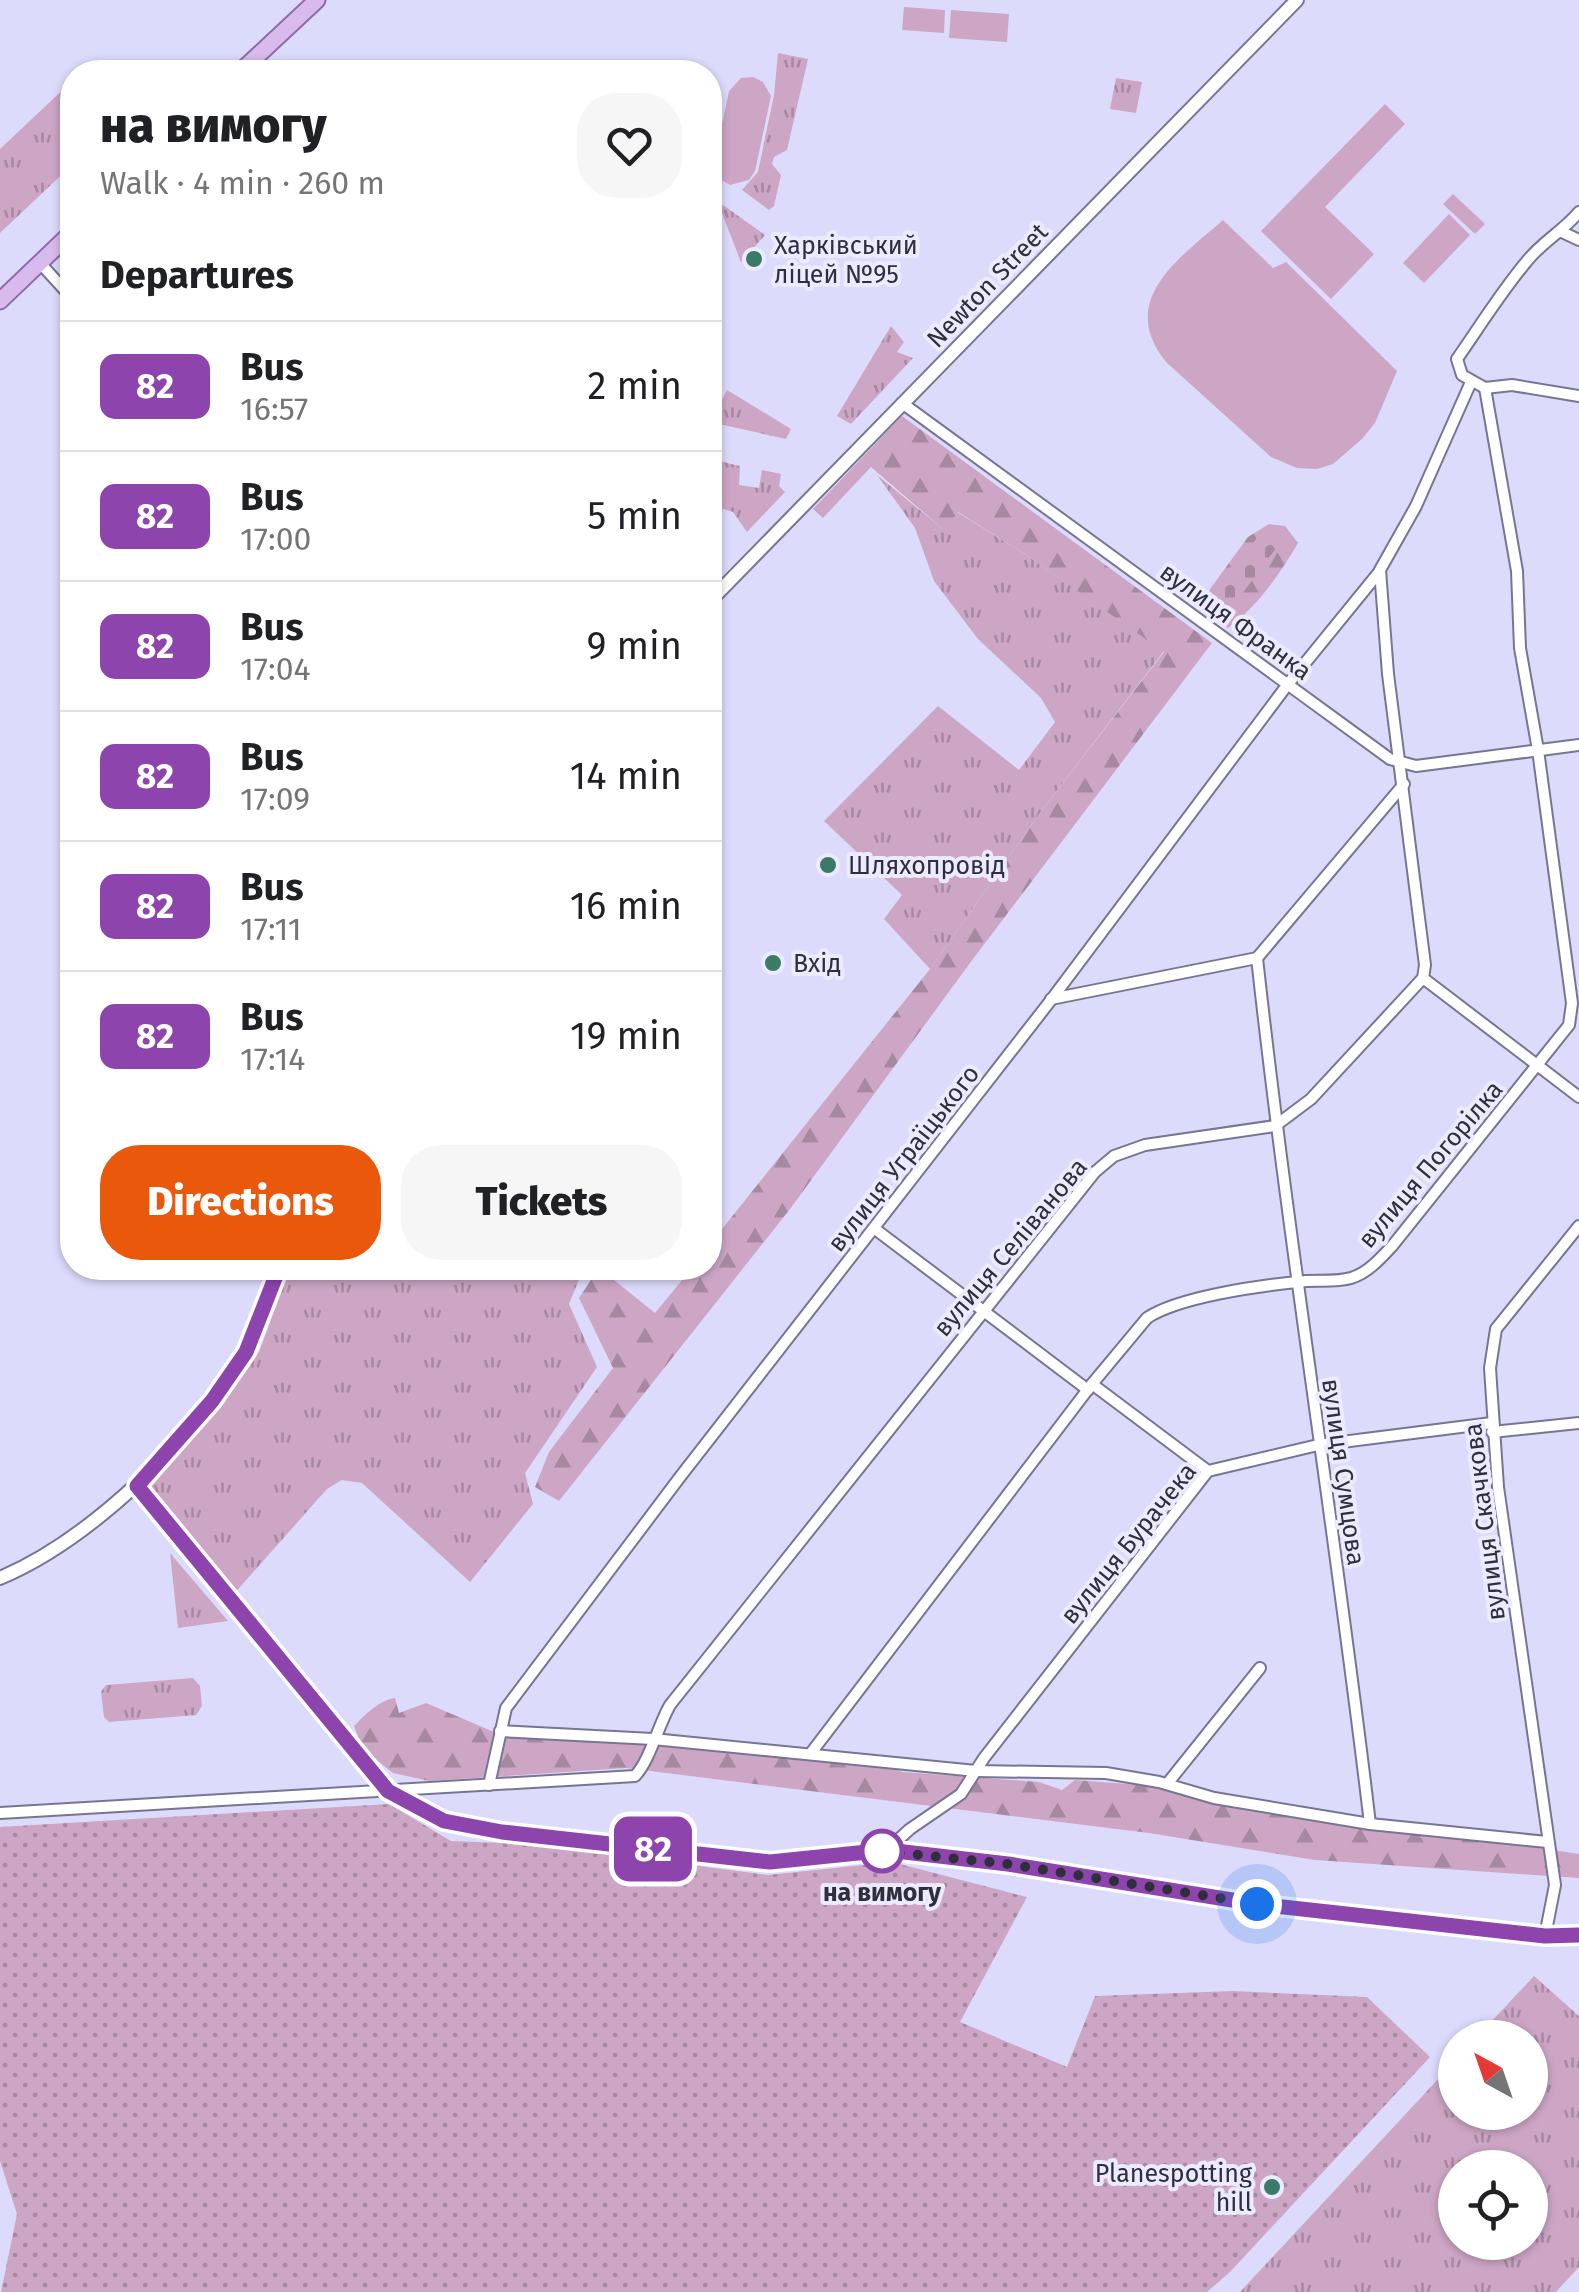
<!DOCTYPE html>
<html lang="en">
<head>
<meta charset="utf-8">
<style>
	:root { --surface:#fff; --page:#f6f6f6; --text:#202124; --muted:#757577; --line:#e0e0e0; --accent:#ea580c }
	body { margin:0; font-family:"Fira Sans",sans-serif; background:var(--page); color:var(--text); height:100vh; display:flex; flex-direction:column; font-size:38px; white-space:nowrap }
	* { box-sizing:border-box; margin:0 }
	p { font-size:32px; color:var(--muted) }
	.icon { flex:none; width:55px; height:55px; fill:none; stroke:currentColor; stroke-width:2; stroke-linecap:round; stroke-linejoin:round }
	.map { position:relative; flex:1; overflow:hidden }
	.drawer { position:absolute; left:60px; top:60px; width:662px; height:1220px; display:flex; flex-direction:column; background:var(--surface); border-radius:40px; box-shadow:0 2px 8px #0004 }
	.drawer>* { flex:none }
	.badge { padding:0 20px; border-radius:15px; font-size:35px; line-height:65px }
	.needle { width:65px; rotate:320deg }
	.controls { position:absolute; left:1438px; top:2020px; display:grid; gap:20px }
	.controls a { display:grid; place-items:center; width:110px; height:110px; border-radius:50%; background:var(--surface); box-shadow:0 2px 8px #0004; font-size:50px }
	.you { position:absolute; width:50px; height:50px; margin:-25px; border:8px solid #fff; border-radius:50%; background:#1a73e8; box-shadow:0 0 0 15px #1a73e833 }
	.map>.badge { position:absolute; translate:-50% -50%; box-shadow:0 0 0 5px #fff }
	h2 { padding:0 40px; font-size:38px; line-height:90px }
	.round { display:grid; place-items:center; flex:none; width:105px; height:105px; border-radius:40px; background:var(--page) }
	.headline { display:flex; align-items:center; justify-content:space-between; height:170px; padding:0 40px }
	h1 { font-size:48px; font-weight:800; line-height:75px }
	.button { display:flex; gap:20px; margin-top:auto; padding:20px 40px }
	.button a { flex:1; height:115px; border-radius:40px; background:var(--accent); color:#fff; font-size:40px; font-weight:800; line-height:115px; text-align:center }
	.button a+a { background:var(--page); color:var(--text) }
	ul { padding:0; list-style:none }
	li { display:flex; align-items:center; gap:30px; height:130px; padding:0 40px; border-top:2px solid var(--line) }
	li div { flex:1 }
	li b { display:block; font-size:38px }
	li em { font-style:normal }
	li .badge { min-width:110px; font-weight:700; text-align:center }
	.map>svg:first-child { display:block }
	.grass { fill:url(#grass-tufts); fill-rule:evenodd }
	.forest { fill:url(#forest-firs) }
	.cemetery { fill:url(#cemetery-stones) }
	.garden { fill:url(#garden-dots) }
	.pitch { fill:#cda6c5 }
	.lines { fill:none; stroke-linecap:round; stroke-linejoin:round }
	.minor-casing { stroke:#777593; stroke-width:14 }
	.tertiary-casing { stroke:#777593; stroke-width:16 }
	.primary-casing { stroke:#8d6ba8; stroke-width:19 }
	.minor { stroke:#fff; stroke-width:10 }
	.tertiary { stroke:#fff; stroke-width:12 }
	.primary { stroke:#d9baee; stroke-width:15 }
	.line-casing { stroke:#fff; stroke-width:22 }
	.line { stroke:#8e44ad; stroke-width:15 }
	.walk { stroke:#2f2e3b; stroke-width:10; stroke-dasharray:0 18 }
	.poi-dot { fill:#3b7a67; stroke:#ebeafe; stroke-width:4 }
	.stop-dot { fill:#fff; stroke:#8e44ad; stroke-width:5 }
	.labels { text-anchor:middle; stroke-width:8; stroke-linejoin:round; paint-order:stroke }
	.poi-label { font-size:25px; fill:#2f2e3b; stroke:#ebeafe; text-anchor:start }
	.street-label { font-size:25px; fill:#2f2e3b; stroke:#ebeafe }
	.stop-label { font-size:25px; font-weight:bold; fill:#2f2e3b; stroke:#ebeafe }
</style>
</head>
<body>
<div class="map">
<svg width="1579" height="2292" viewBox="0 0 1579 2292">
	<defs>
		<pattern id="grass-tufts" width="24" height="20" patternUnits="userSpaceOnUse" patternTransform="scale(2.5)"><rect width="24" height="20" fill="#cda6c5"/><path d="M3 7l-1-3M5 7V3M7 7l1-3M15 17l-1-3M17 17v-4M19 17l1-3" fill="none" stroke="#a788a1"/></pattern>
		<pattern id="forest-firs" width="22" height="20" patternUnits="userSpaceOnUse" patternTransform="scale(2.5)"><rect width="22" height="20" fill="#cda6c5"/><path d="M5 1l3.5 6h-7zM16 11l3.5 6h-7z" fill="#a788a1"/></pattern>
		<pattern id="cemetery-stones" width="16" height="16" patternUnits="userSpaceOnUse" patternTransform="scale(2.5)"><rect width="16" height="16" fill="#cda6c5"/><path d="M2 7V4a2 2 0 0 1 4 0v3zM10 15v-3a2 2 0 0 1 4 0v3z" fill="#a788a1"/></pattern>
		<pattern id="garden-dots" width="8" height="8" patternUnits="userSpaceOnUse" patternTransform="scale(2.5)"><rect width="8" height="8" fill="#cda6c5"/><path d="M2 2h.1M6 6h.1" fill="none" stroke="#a788a1" stroke-width="1.8" stroke-linecap="round"/></pattern>
	</defs>
	<rect width="100%" height="100%" fill="#dddbfc"/>
	<g class="grass">
		<polygon points="778,53 808,59 787,150 774,157 772,164 781,175 774,206 769,210 742,190 758,172 774,95"/>
		<polygon points="1116,78 1142,82 1136,113 1110,109"/>
		<polygon points="70,83 72,165 0,233 0,149"/>
		<polygon points="723,205 765,235 741,262 720,208"/>
		<polygon points="891,326 904,342 897,352 913,358 851,424 837,416"/>
		<polygon points="727,390 791,429 786,439 710,422"/>
		<polygon points="710,459 740,466 739,485 759,488 762,470 781,474 779,486 785,492 747,532 733,512 720,508 710,499"/>
		<polygon points="877,475 943,529 957,512 1028,556 1164,651 1042,810 930,969 884,919 902,895 824,821 938,706 1019,770 1055,722 1041,698 978,639 934,581 915,528"/>
		<polygon points="290,1268 584,1268 569,1304 597,1367 525,1473 533,1504 470,1582 362,1483 342,1480 327,1489 232,1596 146,1492 150,1481 259,1352"/>
		<polygon points="170,1553 228,1621 178,1628"/>
		<polygon points="193,1678 200,1686 202,1706 196,1715 109,1722 104,1717 101,1692 106,1685"/>
		<path d="M 1534,1976 L 1579,2016 L 1579,2267 L 1556,2292 L 1240,2292 L 1455,2061 L 1455,2112 L 1530,2112 L 1530,2038 L 1477,2037 ZM 1455,2168 L 1530,2168 L 1530,2242 L 1455,2242 Z"/>
	</g>
	<g class="forest">
		<polygon points="902,416 1212,643 970,963 790,1209 559,1501 535,1487 549,1452 613,1368 579,1298 599,1268 655,1313 692,1268 710,1268 710,1244 930,969 1042,810 1164,652 1028,556 958,512 944,530 871,467 823,518 813,509"/>
		<path d="M 1269,524 L 1285,526 L 1298,543 C 1279,575 1258,606 1228,628 L 1206,612 L 1210,589 L 1248,537 Z"/>
		<path d="M 395,1698 L 399,1713 L 426,1703 L 494,1732 L 588,1735 L 885,1766 L 903,1772 L 1039,1782 L 1062,1790 L 1075,1780 L 1153,1786 L 1218,1804 L 1350,1826 L 1482,1839 L 1579,1854 L 1579,1878 L 1315,1860 L 1149,1833 L 626,1768 L 429,1781 L 393,1773 L 363,1749 L 354,1726 C 365,1715 379,1700 395,1698 Z"/>
	</g>
	<polygon class="cemetery" points="1275,531 1282,540 1239,598 1222,615 1216,607 1217,594 1259,535"/>
	<polygon class="garden" points="389,1804 451,1841 530,1844 768,1875 892,1862 1027,1897 960,2022 1067,2067 1095,1996 1233,1991 1367,1997 1430,2057 1230,2272 1207,2292 1,2292 17,2214 0,2161 0,1827"/>
	<g class="pitch">
		<polygon points="904,7 945,10 944,33 902,30"/>
		<polygon points="951,10 1009,14 1007,42 949,38"/>
		<polygon points="753,77 763,82 771,96 755,171 749,180 730,185 720,179 714,163 729,91 741,78"/>
		<polygon points="1385,104 1405,124 1325,207 1374,254 1331,299 1261,231"/>
		<polygon points="1453,194 1485,224 1475,234 1443,204"/>
		<polygon points="1449,214 1470,235 1424,283 1403,263"/>
		<path d="M 1223,220 L 1273,268 L 1286,262 L 1397,371 L 1375,423 L 1362,439 L 1333,464 L 1317,469 L 1297,468 L 1271,457 L 1166,362 C 1116,300 1180,258 1223,220 Z"/>
	</g>
	<g class="lines">
		<defs>
			<g id="minor">
				<path d="M 1579,212 C 1563,231 1542,242 1527,261 C 1501,292 1480,326 1457,359 L 1462,375 L 1485,388 L 1512,385 L 1579,396"/>
				<polyline points="1562,232 1579,240"/>
				<polyline points="40,263 72,298"/>
				<polyline points="902,403 1390,759 1416,766 1579,745"/>
				<polyline points="1257,958 1404,784"/>
				<polyline points="1423,978 1579,1097"/>
				<path d="M 1051,999 L 1257,958 C 1289,1248 1336,1535 1370,1824"/>
				<polyline points="875,1229 1088,1390"/>
				<polyline points="1092,1384 1208,1471"/>
				<polyline points="1492,1432 1579,1423"/>
				<polyline points="137,1486 388,1791 444,1821 501,1832 770,1862 887,1850 1008,1865 1257,1904 1545,1936 1579,1935"/>
				<polyline points="500,1731 653,1739 976,1771 1106,1773 1159,1782 1214,1798 1370,1824 1547,1842"/>
				<path d="M 811,1753 L 1092,1384 L 1147,1318 C 1178,1297 1258,1286 1297,1282 C 1314,1279 1334,1283 1351,1278 C 1368,1273 1382,1257 1393,1245 L 1569,1025 L 1572,1003 L 1538,750 L 1520,648 L 1517,571 L 1485,388"/>
				<polyline points="1167,1784 1260,1668"/>
				<polyline points="489,1785 506,1708 680,1477 1051,1000 1288,684 1380,571"/>
				<path d="M 0,1813 L 635,1776 C 650,1760 658,1726 670,1705 L 1095,1172 L 1114,1156 L 1145,1145 L 1275,1126 L 1311,1099 L 1423,978 L 1425,965 L 1388,674 L 1380,570 L 1416,506 L 1471,382"/>
				<polyline points="887,1850 910,1829 961,1794 984,1758 1208,1471 1318,1445 1492,1423"/>
				<polyline points="1545,1936 1555,1885 1498,1487 1490,1368 1496,1329 1579,1226"/>
			</g>
			<g id="tertiary">
				<polyline points="710,601 1297,0"/>
				<path d="M 0,1578 C 90,1540 196,1438 245,1353 C 260,1328 268,1295 279,1268"/>
			</g>
			<g id="primary">
				<polyline points="240,72 317,0"/>
				<polyline points="0,301 72,232"/>
			</g>
		</defs>
		<use href="#minor" class="minor-casing"/>
		<use href="#tertiary" class="tertiary-casing"/>
		<use href="#primary" class="primary-casing"/>
		<use href="#minor" class="minor"/>
		<use href="#tertiary" class="tertiary"/>
		<use href="#primary" class="primary"/>
	</g>
	<g class="lines">
		<defs>
			<polyline id="line" points="279,1268 246,1352 212,1401 137,1486 388,1791 444,1821 502,1832 770,1862 887,1850 1008,1864 1257,1904 1545,1936 1579,1935"/>
		</defs>
		<use href="#line" class="line-casing"/>
		<use href="#line" class="line"/>
		<polyline class="walk" points="882,1851 1008,1864 1257,1904"/>
	</g>
	<g class="poi-dot">
		<circle cx="754" cy="259" r="10"/>
		<circle cx="828" cy="865" r="10"/>
		<circle cx="773" cy="963" r="10"/>
		<circle cx="1272" cy="2187" r="10"/>
	</g>
	<circle class="stop-dot" cx="882" cy="1851" r="20"/>
	<g class="labels">
		<g class="poi-label">
			<text x="774" y="254">Харківський<tspan x="774" dy="29">ліцей №95</tspan></text>
			<text x="848" y="874">Шляхопровід</text>
			<text x="793" y="972">Вхід</text>
			<text x="1252" y="2182" text-anchor="end">Planespotting<tspan x="1252" dy="29">hill</tspan></text>
		</g>
		<g class="street-label">
			<text transform="translate(987 285) rotate(-46)" y="9">Newton Street</text>
			<text transform="translate(1236 621) rotate(36)" y="9">вулиця Франка</text>
			<text transform="translate(903 1158) rotate(-52)" y="9">вулиця Уграїцького</text>
			<text transform="translate(1430 1164) rotate(-50)" y="9">вулиця Погорілка</text>
			<text transform="translate(1010 1247) rotate(-50)" y="9">вулиця Селіванова</text>
			<text transform="translate(1344 1472) rotate(82)" y="9">вулиця Сумцова</text>
			<text transform="translate(1484 1522) rotate(-97)" y="9">вулиця Скачкова</text>
			<text transform="translate(1128 1543) rotate(-51)" y="9">вулиця Бурачека</text>
		</g>
		<g class="stop-label">
			<text x="882" y="1901">на вимогу</text>
		</g>
	</g>
</svg>
<div class="controls">
<a><svg class="needle" viewBox="-14 -14 28 28"><path d="M0-13l5 13h-10z" fill="#e53935"/><path d="M0 13l5-13h-10z" fill="#757577"/></svg></a>
<a><svg class="icon" aria-label="locate" viewBox="0 0 24 24"><circle cx="12" cy="12" r="6"/><path d="M12 2v4M12 18v4M2 12h4M18 12h4"/></svg></a>
</div>
<div class="you" style="left:1257px;top:1904px"></div>
<b class="badge" style="left:653px;top:1849px;background:#8e44ad;color:#fff">82</b>
<section class="drawer">
<div class="headline"><div><h1>на вимогу</h1><p>Walk · 4 min · 260 m</p></div><a class="round"><svg class="icon" aria-label="heart" viewBox="0 0 24 24"><path d="M12 20l-8-8c-3-5 5-10 8-4 3-6 11-1 8 4z"/></svg></a></div>
<h2>Departures</h2>
<ul>
<li><span class="badge" style="background:#8e44ad;color:#fff">82</span><div><b>Bus</b><p>16:57</p></div><em>2 min</em></li>
<li><span class="badge" style="background:#8e44ad;color:#fff">82</span><div><b>Bus</b><p>17:00</p></div><em>5 min</em></li>
<li><span class="badge" style="background:#8e44ad;color:#fff">82</span><div><b>Bus</b><p>17:04</p></div><em>9 min</em></li>
<li><span class="badge" style="background:#8e44ad;color:#fff">82</span><div><b>Bus</b><p>17:09</p></div><em>14 min</em></li>
<li><span class="badge" style="background:#8e44ad;color:#fff">82</span><div><b>Bus</b><p>17:11</p></div><em>16 min</em></li>
<li><span class="badge" style="background:#8e44ad;color:#fff">82</span><div><b>Bus</b><p>17:14</p></div><em>19 min</em></li>
</ul>
<div class="button"><a>Directions</a><a>Tickets</a></div>
</section>
</div>
</body>
</html>
